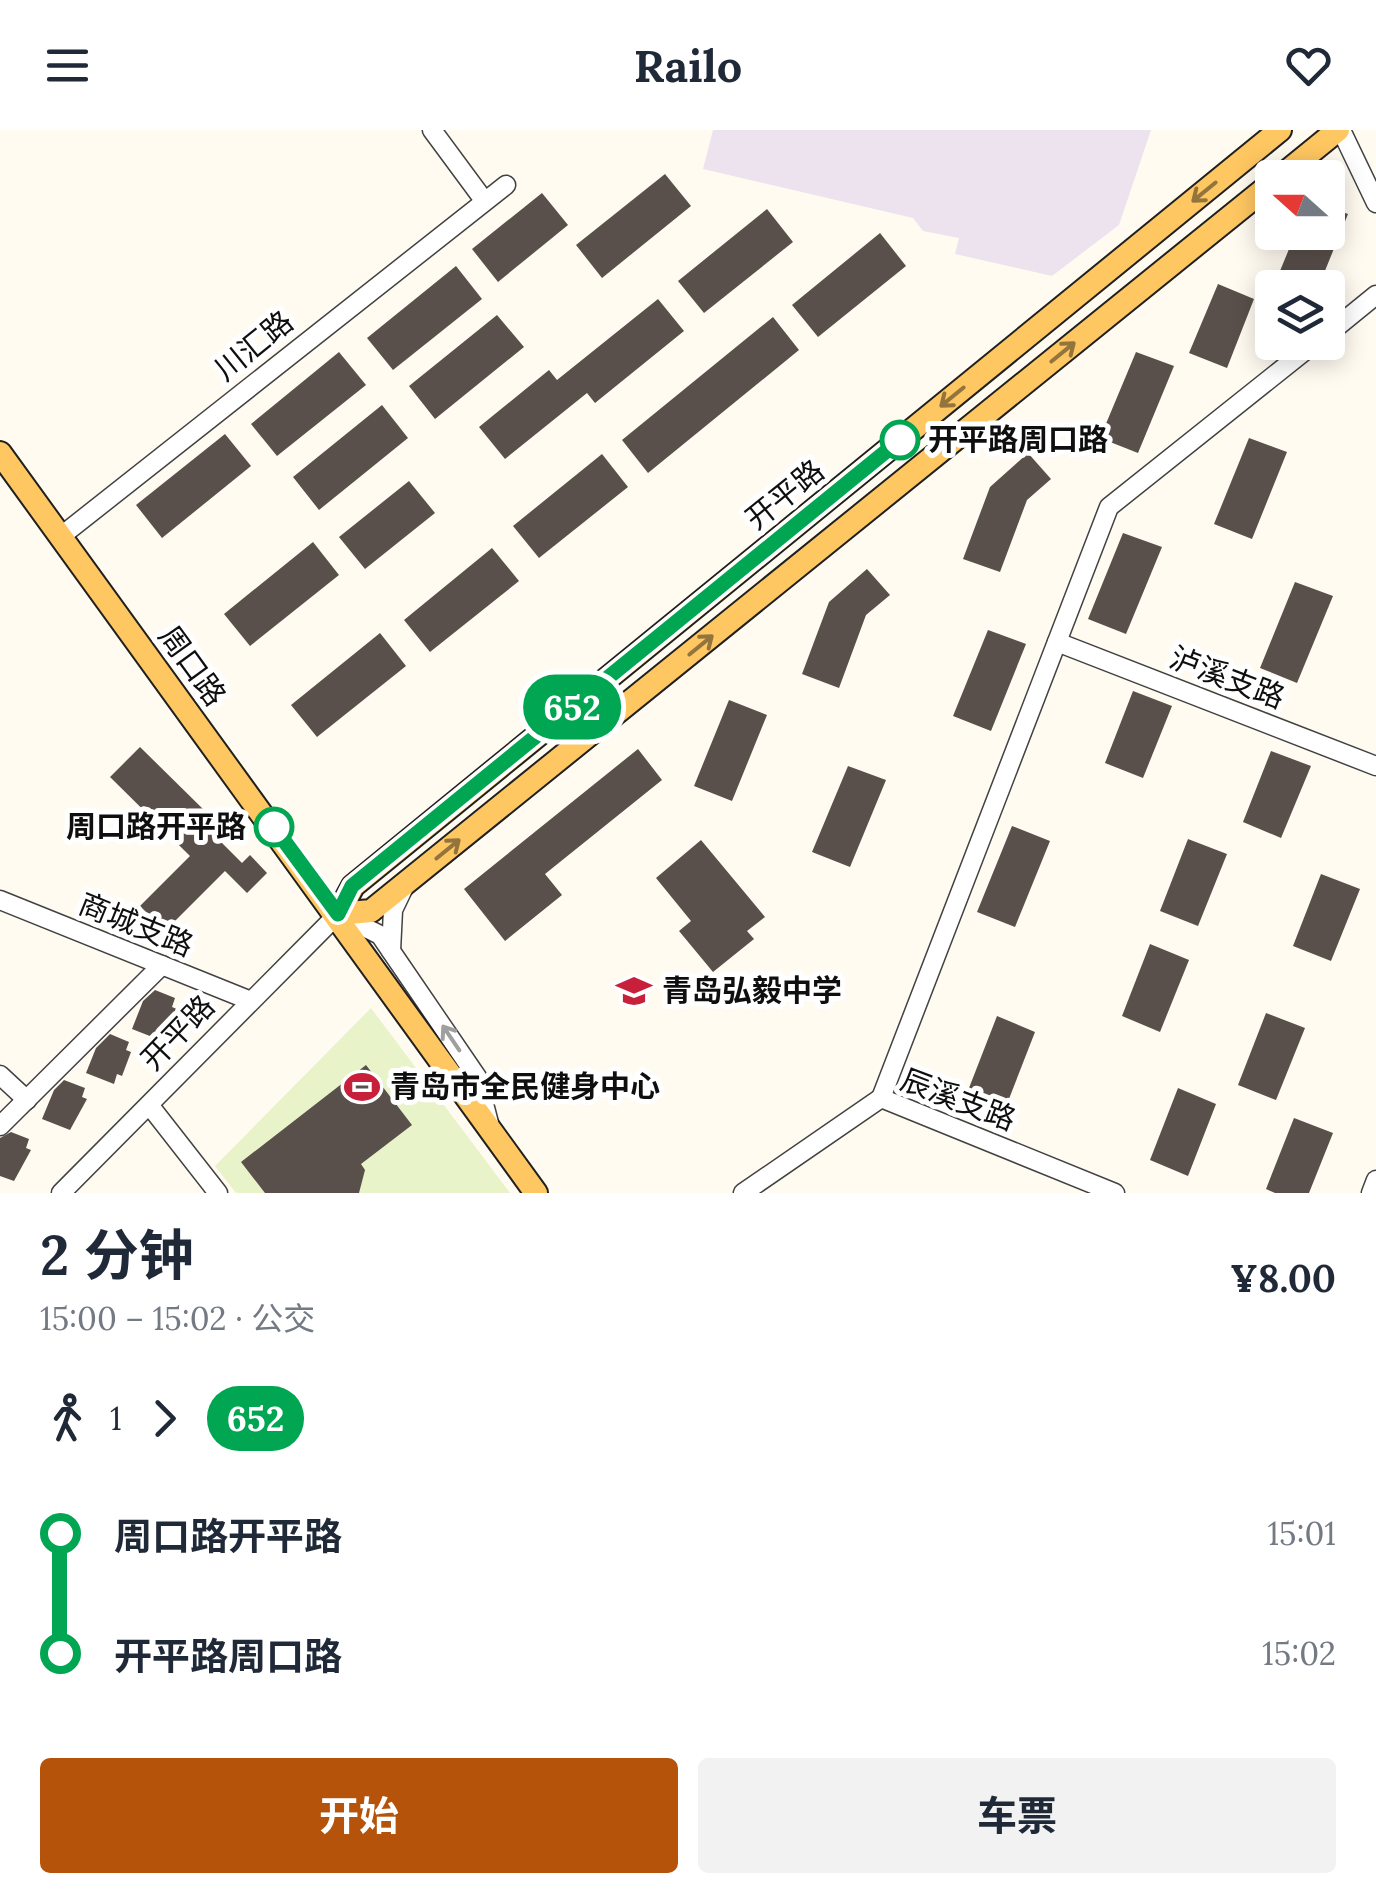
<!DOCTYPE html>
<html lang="zh">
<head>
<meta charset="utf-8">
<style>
	:root { --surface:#fff; --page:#f2f2f3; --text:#1f2937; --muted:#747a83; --accent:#b45309 }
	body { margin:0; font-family:Lora,"Noto Sans SC",serif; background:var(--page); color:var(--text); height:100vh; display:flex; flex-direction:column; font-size:38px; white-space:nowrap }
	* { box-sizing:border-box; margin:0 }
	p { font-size:32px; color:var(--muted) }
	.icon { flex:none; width:55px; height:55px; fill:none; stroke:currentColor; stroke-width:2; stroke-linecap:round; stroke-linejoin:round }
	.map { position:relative; height:1063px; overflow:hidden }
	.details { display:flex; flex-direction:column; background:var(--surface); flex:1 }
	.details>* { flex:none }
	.badge { padding:0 20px; border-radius:32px; font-size:35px; line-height:65px }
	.needle { width:65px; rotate:291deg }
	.fabs { position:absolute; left:1255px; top:30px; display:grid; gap:20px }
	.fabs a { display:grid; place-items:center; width:90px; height:90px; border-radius:10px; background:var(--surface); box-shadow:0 5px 25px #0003; font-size:50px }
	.map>.badge { position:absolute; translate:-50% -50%; box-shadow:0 0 0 5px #fff }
	.legs { display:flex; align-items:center; gap:15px; height:110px; padding:0 40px; font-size:32px }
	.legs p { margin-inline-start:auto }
	.summary { display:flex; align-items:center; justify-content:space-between; height:170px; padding:0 40px }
	h1 { font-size:55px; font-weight:700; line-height:75px }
	.action { display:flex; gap:20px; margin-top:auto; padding:20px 40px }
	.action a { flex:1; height:115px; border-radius:10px; background:var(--accent); color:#fff; font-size:40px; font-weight:700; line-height:115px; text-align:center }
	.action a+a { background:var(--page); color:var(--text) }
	ul { padding:0 40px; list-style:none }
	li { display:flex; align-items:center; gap:35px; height:120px; font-size:38px }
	li i { display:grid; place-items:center; width:15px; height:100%; margin:0 12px; background:currentColor }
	li i::after { content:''; width:25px; height:25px; margin:-12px; border:8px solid; border-radius:50%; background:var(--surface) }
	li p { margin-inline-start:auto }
	li:first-child i { background:linear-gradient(#0000 50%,currentColor 0) }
	li:last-child i { background:linear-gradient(currentColor 50%,#0000 0) }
	header { display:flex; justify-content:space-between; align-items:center; height:130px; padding:0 40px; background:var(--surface); font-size:45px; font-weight:700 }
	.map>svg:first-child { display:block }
	.industrial { fill:#ece3ee }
	.pitch { fill:#e9f3ca }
	.building { fill:#594f4b }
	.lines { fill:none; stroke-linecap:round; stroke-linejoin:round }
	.minor-casing { stroke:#424242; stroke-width:21 }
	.major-casing { stroke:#202020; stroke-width:26 }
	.minor { stroke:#fff; stroke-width:18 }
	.major { stroke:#ffc761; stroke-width:22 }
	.oneway { stroke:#93743c }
	.oneway2 { stroke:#9f9f9f }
	.line-1-casing { stroke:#fff; stroke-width:22 }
	.line-1 { stroke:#00a651; stroke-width:15 }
	.stop-1-dot { fill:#fff; stroke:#00a651; stroke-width:5 }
	.labels { text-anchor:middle; stroke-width:10; stroke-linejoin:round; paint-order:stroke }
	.street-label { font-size:30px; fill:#0f0f0f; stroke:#fff }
	.stop-label { font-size:30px; font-weight:bold; fill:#0f0f0f; stroke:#fff; text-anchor:start }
	.poi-label { font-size:30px; font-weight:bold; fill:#0f0f0f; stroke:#fff; text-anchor:start }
</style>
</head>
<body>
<header><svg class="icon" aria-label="menu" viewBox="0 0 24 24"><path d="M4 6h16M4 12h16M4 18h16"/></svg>Railo<svg class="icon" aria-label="heart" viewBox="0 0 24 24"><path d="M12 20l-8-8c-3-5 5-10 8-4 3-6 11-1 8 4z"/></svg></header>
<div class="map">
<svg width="1376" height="1063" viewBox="0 0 1376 1063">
	<rect width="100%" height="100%" fill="#fffbf1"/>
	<polygon class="industrial" points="713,0 1151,0 1119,95 1052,146 955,124 959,108 923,101 913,88 703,39"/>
	<polygon class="pitch" points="371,878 510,1063 236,1063 215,1036"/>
	<g class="building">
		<polygon points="665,44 691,76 602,148 576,115"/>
		<polygon points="542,63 568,95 498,152 472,119"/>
		<polygon points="1328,77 1348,84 1318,158 1273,158 1296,102 1328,102"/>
		<polygon points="767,79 793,112 704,183 678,151"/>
		<polygon points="880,103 906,136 818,207 792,175"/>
		<polygon points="456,136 482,169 393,240 367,208"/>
		<polygon points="1218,154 1254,169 1227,238 1189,223"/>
		<polygon points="658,169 684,201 595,273 587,263 505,329 479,297 549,240 557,250"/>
		<polygon points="497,185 524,217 435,289 409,256"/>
		<polygon points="773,187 799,220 648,343 622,310"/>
		<polygon points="339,222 366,255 277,326 251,294"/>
		<polygon points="1136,222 1174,236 1138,323 1100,308"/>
		<polygon points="382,275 408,308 319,380 293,347"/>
		<polygon points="225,304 251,336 162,408 136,375"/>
		<polygon points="1249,308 1287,322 1252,409 1214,394"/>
		<polygon points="1028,323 1051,349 1027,370 1000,442 963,429 990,357"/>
		<polygon points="602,324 628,357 539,428 513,396"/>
		<polygon points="409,351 435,383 365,439 339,407"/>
		<polygon points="1123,403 1162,417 1126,504 1088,489"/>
		<polygon points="313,412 339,445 250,516 224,484"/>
		<polygon points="492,418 519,451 430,522 404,490"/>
		<polygon points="867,439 890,465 866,485 839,558 802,544 829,472"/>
		<polygon points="1295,452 1333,466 1297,553 1260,538"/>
		<polygon points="988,500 1026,514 991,601 953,586"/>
		<polygon points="380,503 406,536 317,607 291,575"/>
		<polygon points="1133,561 1172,576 1143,648 1105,633"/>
		<polygon points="729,570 767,585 732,671 694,656"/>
		<polygon points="140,617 205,681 198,689 242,733 250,725 267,743 247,763 225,741 165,801 140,776 190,726 110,647"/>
		<polygon points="638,619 662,650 545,744 562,765 505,811 464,759"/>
		<polygon points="1271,621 1311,636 1281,708 1243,692"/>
		<polygon points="848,636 886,650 850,737 812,722"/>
		<polygon points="1012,696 1050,711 1015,797 977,782"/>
		<polygon points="1188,709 1227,724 1198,796 1160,781"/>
		<polygon points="701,710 765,787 747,801 754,809 713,842 679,801 691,791 656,748"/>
		<polygon points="1321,744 1360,759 1331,831 1293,816"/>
		<polygon points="1150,814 1189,830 1160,902 1122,886"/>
		<polygon points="155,860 175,868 172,877 177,879 168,902 163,901 160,910 132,899 143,871"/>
		<polygon points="1266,883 1305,898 1276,970 1238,955"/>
		<polygon points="997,886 1035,902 1007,974 969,958"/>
		<polygon points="110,904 129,912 126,920 131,922 122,946 117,944 114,954 86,943 96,918"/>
		<polygon points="366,935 412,995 361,1034 365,1040 359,1063 265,1063 241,1032"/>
		<polygon points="64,950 85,958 82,967 87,969 70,1000 42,989 54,960"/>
		<polygon points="1178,958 1216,974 1188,1046 1150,1030"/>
		<polygon points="1294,988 1333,1003 1309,1063 1275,1063 1266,1059"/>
		<polygon points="11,1002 29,1009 26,1018 31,1020 14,1051 0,1046 0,1008"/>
	</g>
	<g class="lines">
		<defs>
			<g id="minor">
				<polyline points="432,0 483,69"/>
				<polyline points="1341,0 1376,73"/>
				<polyline points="1328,204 1376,165"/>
				<polyline points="60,407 506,55"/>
				<polyline points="1057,512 1376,636"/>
				<polyline points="0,770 251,871"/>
				<polyline points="391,821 393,780 405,755"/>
				<polyline points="0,945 27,970"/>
				<polyline points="881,968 1109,377 1316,212"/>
				<polyline points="881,968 1115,1063"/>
				<polyline points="150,976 218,1063"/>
				<polyline points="0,996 162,835"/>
				<polyline points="61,1063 338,784 380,805 477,947 489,993"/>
				<polyline points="743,1063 881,968"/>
				<polyline points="1371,1063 1376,1050"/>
			</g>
			<g id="major">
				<polyline points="1279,48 1338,0"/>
				<polyline points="0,323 536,1063"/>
				<polyline points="338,784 353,756 1280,0"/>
				<polyline points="338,784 371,781 1272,53"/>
			</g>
		</defs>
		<use href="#minor" class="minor-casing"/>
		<use href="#major" class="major-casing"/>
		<use href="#minor" class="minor"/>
		<use href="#major" class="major"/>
	</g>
	<defs><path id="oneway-shaft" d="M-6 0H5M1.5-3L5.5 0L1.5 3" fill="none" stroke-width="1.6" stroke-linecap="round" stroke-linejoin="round" transform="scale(2.5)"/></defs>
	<g class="oneway">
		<use href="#oneway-shaft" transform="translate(1204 62) rotate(141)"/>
		<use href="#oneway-shaft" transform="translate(1063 222) rotate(-39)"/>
		<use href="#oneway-shaft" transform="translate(952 267) rotate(141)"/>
		<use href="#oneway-shaft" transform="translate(701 515) rotate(-39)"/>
		<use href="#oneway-shaft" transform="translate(448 719) rotate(-39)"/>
	</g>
	<use class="oneway2" href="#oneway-shaft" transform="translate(451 908) rotate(-124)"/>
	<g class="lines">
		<defs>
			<polyline id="line-1" points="274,697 338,784 352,756 900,310"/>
		</defs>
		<use href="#line-1" class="line-1-casing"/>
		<use href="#line-1" class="line-1"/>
	</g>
	<defs>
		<symbol id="school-bare" viewBox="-9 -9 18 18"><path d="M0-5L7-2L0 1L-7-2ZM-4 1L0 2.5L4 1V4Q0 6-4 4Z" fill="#c81f3a" stroke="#fff" stroke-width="2.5" paint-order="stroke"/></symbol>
		<symbol id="stadium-bare" viewBox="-9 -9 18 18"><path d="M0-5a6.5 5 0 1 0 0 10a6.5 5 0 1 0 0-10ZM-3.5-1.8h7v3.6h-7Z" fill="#c81f3a" stroke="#fff" stroke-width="2.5" paint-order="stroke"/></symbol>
	</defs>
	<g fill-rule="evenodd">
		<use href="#school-bare" x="609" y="836" width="50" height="50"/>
		<use href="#stadium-bare" x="337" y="932" width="50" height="50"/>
	</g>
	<g class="stop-1-dot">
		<circle cx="900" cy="310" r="18"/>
		<circle cx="274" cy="697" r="18"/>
	</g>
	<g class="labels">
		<g class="street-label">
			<text transform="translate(254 216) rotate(-39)" y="10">川汇路</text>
			<text transform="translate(785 365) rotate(-39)" y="10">开平路</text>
			<text transform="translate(192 536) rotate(54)" y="10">周口路</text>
			<text transform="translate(1227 548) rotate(21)" y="10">泸溪支路</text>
			<text transform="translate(136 795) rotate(22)" y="10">商城支路</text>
			<text transform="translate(178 903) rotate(-46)" y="10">开平路</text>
			<text transform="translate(958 970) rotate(21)" y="10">辰溪支路</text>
		</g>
		<g class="stop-label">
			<text x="928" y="320">开平路周口路</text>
			<text x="246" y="707" text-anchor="end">周口路开平路</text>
		</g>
		<g class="poi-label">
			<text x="662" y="871">青岛弘毅中学</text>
			<text x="390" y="967">青岛市全民健身中心</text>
		</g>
	</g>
</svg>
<div class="fabs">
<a><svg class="needle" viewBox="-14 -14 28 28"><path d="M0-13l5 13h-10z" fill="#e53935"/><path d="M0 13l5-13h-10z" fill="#747a83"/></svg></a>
<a><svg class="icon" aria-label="layers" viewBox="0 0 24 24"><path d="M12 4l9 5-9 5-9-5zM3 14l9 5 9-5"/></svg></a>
</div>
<b class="badge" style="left:572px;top:577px;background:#00a651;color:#fff">652</b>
</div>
<section class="details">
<div class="summary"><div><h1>2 分钟</h1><p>15:00 – 15:02 · 公交</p></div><b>¥8.00</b></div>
<div class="legs"><svg class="icon" aria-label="walk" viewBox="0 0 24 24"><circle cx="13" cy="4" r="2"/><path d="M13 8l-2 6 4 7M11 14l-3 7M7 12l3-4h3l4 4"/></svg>1<svg class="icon" aria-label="forward" viewBox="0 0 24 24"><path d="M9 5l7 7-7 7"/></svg><b class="badge" style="background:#00a651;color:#fff">652</b></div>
<ul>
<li><i style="color:#00a651"></i><b>周口路开平路</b><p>15:01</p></li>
<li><i style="color:#00a651"></i><b>开平路周口路</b><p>15:02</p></li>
</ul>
<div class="action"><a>开始</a><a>车票</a></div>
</section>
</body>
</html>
